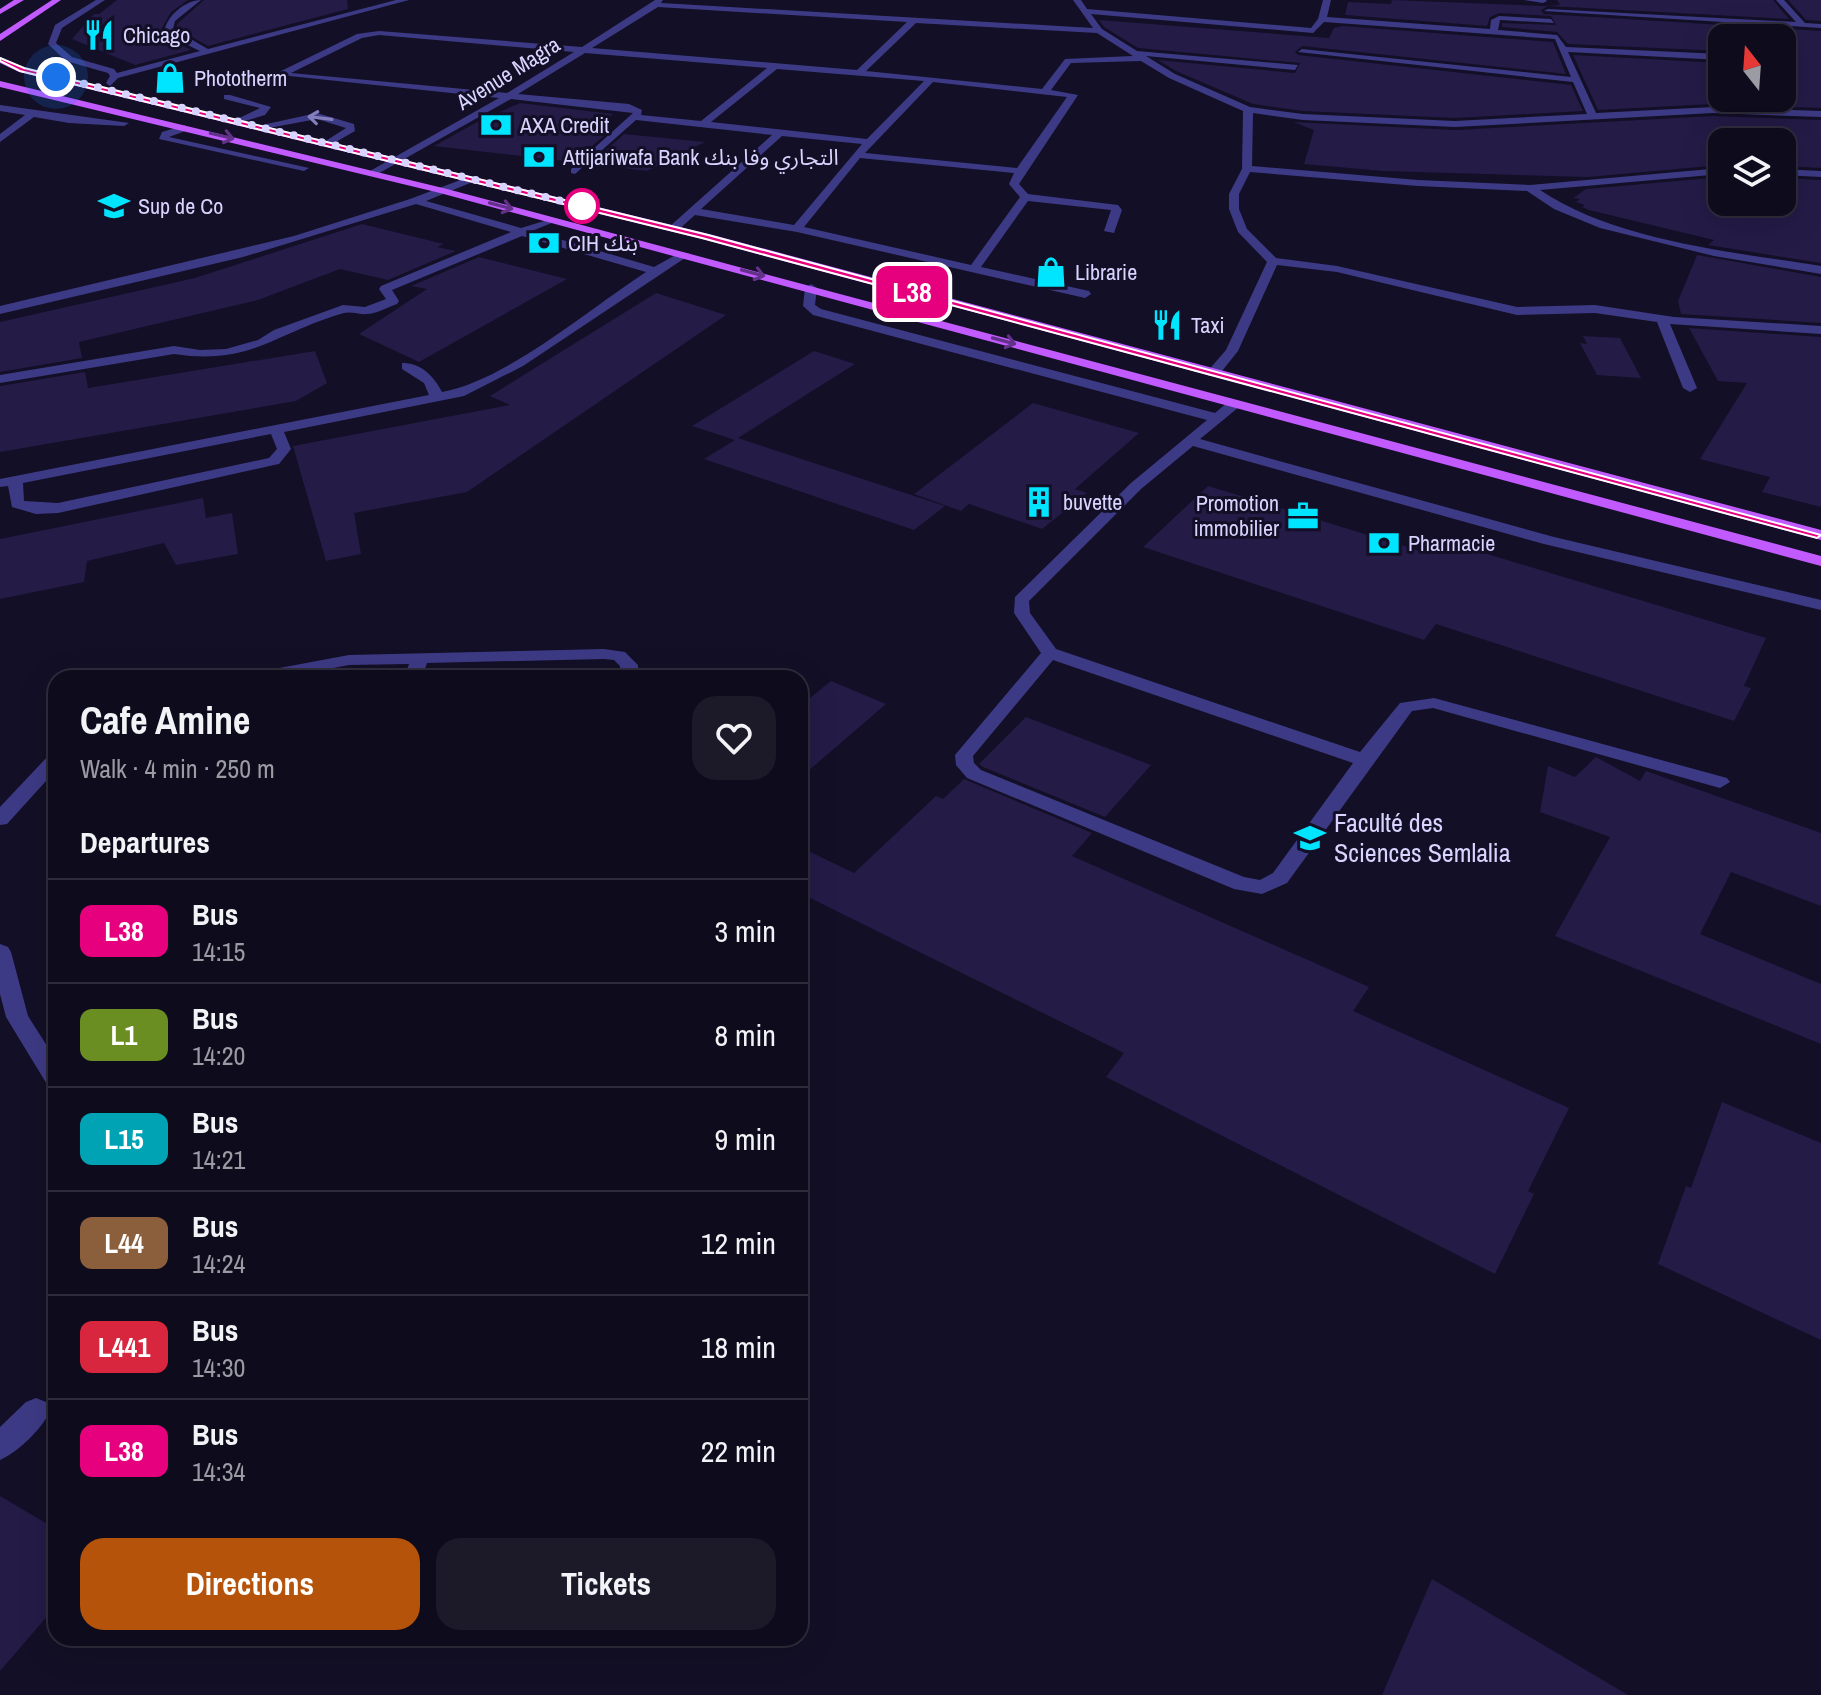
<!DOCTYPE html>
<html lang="en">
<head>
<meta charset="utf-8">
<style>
	:root { --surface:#0e0b1c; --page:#1c1929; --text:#f1f3f6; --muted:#9b9ba3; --line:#2e2b3b; --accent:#b45309 }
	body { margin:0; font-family:"Archivo Narrow","Noto Sans Arabic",sans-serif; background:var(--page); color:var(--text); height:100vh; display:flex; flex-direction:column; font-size:30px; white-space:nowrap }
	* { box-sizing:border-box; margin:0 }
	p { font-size:26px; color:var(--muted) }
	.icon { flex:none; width:44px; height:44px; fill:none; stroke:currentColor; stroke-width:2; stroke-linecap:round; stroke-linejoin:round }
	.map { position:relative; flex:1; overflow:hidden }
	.details { position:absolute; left:48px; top:670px; width:760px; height:976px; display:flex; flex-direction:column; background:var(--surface); border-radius:24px; box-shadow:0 8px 32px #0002,0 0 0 2px var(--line) }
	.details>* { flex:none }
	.badge { padding:0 16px; border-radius:12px; font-size:28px; line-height:52px }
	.needle { width:52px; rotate:343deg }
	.controls { position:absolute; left:1708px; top:24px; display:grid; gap:16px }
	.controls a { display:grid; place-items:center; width:88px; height:88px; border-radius:16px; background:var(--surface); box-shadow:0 8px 32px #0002,0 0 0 2px var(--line); font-size:40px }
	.you { position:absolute; width:40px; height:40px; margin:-20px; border:6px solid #fff; border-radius:50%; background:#1a73e8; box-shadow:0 0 0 12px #1a73e833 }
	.map>.badge { position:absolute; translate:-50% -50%; box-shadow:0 0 0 4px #fff }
	h2 { padding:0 32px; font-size:30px; line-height:72px }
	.round { display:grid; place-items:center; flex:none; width:84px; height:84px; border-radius:24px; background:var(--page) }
	.overview { display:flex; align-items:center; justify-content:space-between; height:136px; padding:0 32px }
	h1 { font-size:38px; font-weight:700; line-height:60px }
	.cta { display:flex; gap:16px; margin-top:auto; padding:16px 32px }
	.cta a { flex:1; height:92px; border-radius:24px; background:var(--accent); color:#fff; font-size:32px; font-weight:700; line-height:92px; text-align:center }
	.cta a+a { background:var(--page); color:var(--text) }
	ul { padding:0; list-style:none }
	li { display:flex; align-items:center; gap:24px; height:104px; padding:0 32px; border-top:2px solid var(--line) }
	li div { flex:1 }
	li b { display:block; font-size:30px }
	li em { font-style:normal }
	li .badge { min-width:88px; font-weight:700; text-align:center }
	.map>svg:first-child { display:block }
	.building { fill:#241b47 }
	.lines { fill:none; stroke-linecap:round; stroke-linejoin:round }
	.minor { fill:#3d3a85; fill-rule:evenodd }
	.major { fill:#c25bff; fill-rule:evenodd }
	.oneway { stroke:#837fbc }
	.oneway2 { stroke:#623188 }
	.line { fill:#e6007e; stroke:#fff; stroke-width:2 }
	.walk { stroke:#d9d4ff; stroke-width:8; stroke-dasharray:0 14.4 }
	.stop-dot { fill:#fff; stroke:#e6007e; stroke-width:4 }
	.labels { text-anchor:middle; stroke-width:6; stroke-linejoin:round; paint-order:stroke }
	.far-poi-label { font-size:22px; fill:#d9d4ff; stroke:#130f26; text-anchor:start }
	.far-street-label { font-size:22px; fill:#d9d4ff; stroke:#130f26 }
	.poi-label { font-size:26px; fill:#d9d4ff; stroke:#130f26; text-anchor:start }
</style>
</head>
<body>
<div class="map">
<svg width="1821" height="1695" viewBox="0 0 1821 1695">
	<rect width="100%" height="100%" fill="#130f26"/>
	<g class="building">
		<polygon points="117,0 188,0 171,12 162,28 171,40 191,50 135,65 72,39 94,14 99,14"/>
		<polygon points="204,0 347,0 348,9 208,46 176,28 178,23"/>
		<polygon points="1392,0 1543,6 1560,5 1557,0 1773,0 1789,19 1548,6 1541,10 1544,14 1821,31 1821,108 1713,104 1598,110 1573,55 1722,63 1722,98 1782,98 1782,63 1793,58 1789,52 1782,51 1782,38 1722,38 1722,51 1568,44 1557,32 1502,27 1502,23 1556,25 1551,16 1499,13 1490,17 1487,26 1345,15 1348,2 1391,4"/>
		<polygon points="1788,0 1821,0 1821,21 1806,20"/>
		<polygon points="1099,20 1329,38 1334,28 1343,26 1553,42 1566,74 1302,46 1295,52 1298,55 1571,85 1583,111 1455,118 1303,111 1253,104 1176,71 1158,60 1295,73 1300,63 1138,48 1104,27"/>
		<polygon points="520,103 613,114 592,131 607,133 574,162 434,146 479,121"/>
		<polygon points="1713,116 1821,120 1821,168 1782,166 1782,142 1722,142 1722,165 1588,177 1383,171 1304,164 1314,130 1293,122 1455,130"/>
		<polygon points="624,134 705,142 647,171 591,164"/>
		<polygon points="1722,177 1722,202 1782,202 1782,178 1821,180 1821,263 1708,245 1714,240 1589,210 1582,207 1585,205 1576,202 1580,199 1573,198 1586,189"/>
		<polygon points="362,224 444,244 437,247 456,251 388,280 340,269 258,300 79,342 82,358 0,372 0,322 195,278"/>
		<polygon points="1697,255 1821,277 1821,323 1681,314 1678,301"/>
		<polygon points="479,257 567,279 419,362 359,334 427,289 411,286"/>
		<polygon points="656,293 726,315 467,492 354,513 361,554 326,561 293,446 510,405 490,396"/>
		<polygon points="1689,328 1821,337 1821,507 1762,492 1770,477 1700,459 1747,383 1718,381"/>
		<polygon points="1583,336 1620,338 1641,378 1597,375 1580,343 1587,344"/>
		<polygon points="315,351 327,383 296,401 0,452 0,386 85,372 88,388"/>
		<polygon points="814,351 855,364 738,438 945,506 914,530 704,459 735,440 692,426"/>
		<polygon points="1033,403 1139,433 1075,489 1087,493 1042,529 969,504 961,511 914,494"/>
		<polygon points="1208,486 1420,551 1431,537 1766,638 1744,686 1751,688 1734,721 1436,624 1424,640 1143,547"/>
		<polygon points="203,498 206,518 232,513 238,554 176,565 164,543 87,561 84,582 0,599 0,539"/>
		<polygon points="831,681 886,704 800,778 800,706"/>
		<polygon points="1026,717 1151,765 1105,817 983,767 979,764"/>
		<polygon points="1596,757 1640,781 1646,771 1821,833 1821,906 1731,872 1700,934 1821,984 1821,1044 1555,936 1610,837 1540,812 1548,766 1575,777"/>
		<polygon points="964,779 1092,833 1072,856 1369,987 1353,1011 1569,1108 1528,1191 1534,1194 1495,1274 1106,1077 1124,1053 800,893 800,847 854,873 936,796 943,799"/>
		<polygon points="1722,1102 1821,1143 1821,1340 1658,1264 1686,1186 1691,1188"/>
		<polygon points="0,1496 56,1529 56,1606 0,1671"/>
		<polygon points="1432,1579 1628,1695 1382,1695"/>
	</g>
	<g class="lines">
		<g class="minor">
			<path d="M 96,0 L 105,0 L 62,28 L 56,43 L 72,57 L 114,69 L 117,73 L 200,51 L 173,38 L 165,29 C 168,15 186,0 201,0 L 175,21 L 173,29 L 208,49 L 396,0 L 409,0 L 118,78 L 110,86 L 106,83 L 110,76 L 108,73 L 66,61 L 48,44 L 55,25 Z"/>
			<path d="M 655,0 L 663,0 L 661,3 L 1093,28 L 1073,0 L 1081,0 L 1087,9 L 1311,28 L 1318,19 L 1323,0 L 1331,0 L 1327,17 L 1490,29 L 1491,20 L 1499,16 L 1551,19 L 1554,23 L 1500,20 L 1498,30 L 1557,35 L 1566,47 L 1722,54 L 1722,60 L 1568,52 L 1596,113 L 1713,107 L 1821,111 L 1821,117 L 1713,113 L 1455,127 L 1303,120 L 1253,113 L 1252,166 L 1418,180 L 1530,185 L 1722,168 L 1722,174 L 1540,190 C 1616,241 1732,252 1821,266 L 1821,274 L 1714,256 L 1600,228 L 1554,209 L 1527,191 L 1418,186 L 1250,172 L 1239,194 L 1239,209 L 1247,229 L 1276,258 L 1337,266 L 1517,307 L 1595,305 L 1674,317 L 1821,326 L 1821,334 L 1670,324 L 1697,388 L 1690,392 L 1683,388 L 1657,322 L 1595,313 L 1517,315 L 1337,272 L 1277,265 L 1238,351 L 1218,376 L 1208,376 L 1206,373 L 1226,350 L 1267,262 L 1238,232 L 1229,209 L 1229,194 L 1242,169 L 1243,111 L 1169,78 L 1141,61 L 1071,63 L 1051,90 L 1078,95 L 1019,184 L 1028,194 L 1118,205 L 1122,210 L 1114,233 L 1104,231 L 1111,210 L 1028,201 L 981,267 L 1089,291 L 1091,294 L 1085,298 L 797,232 L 695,215 L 677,231 L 669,231 L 669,227 L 772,135 L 636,120 L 575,174 L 571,173 L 571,169 L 633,113 L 511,99 L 374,176 L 369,173 L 370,171 L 499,98 L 261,73 L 279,72 L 357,34 L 379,31 L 582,47 ZM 658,7 L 907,22 L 857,70 L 592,48 ZM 1091,14 L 1313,33 L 1324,22 L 1555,39 L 1571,77 L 1302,49 L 1298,52 L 1573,82 L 1587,114 L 1455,121 L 1303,114 L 1250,107 L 1175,74 L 1146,56 L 1295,70 L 1298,65 L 1137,51 L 1102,29 ZM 916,23 L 1097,33 L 1133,56 L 1065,59 L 1042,89 L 866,71 ZM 379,35 L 574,52 L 507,93 L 291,73 L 362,38 ZM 585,53 L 767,68 L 701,121 L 641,115 L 642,110 L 629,104 L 518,94 ZM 777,69 L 924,81 L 867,139 L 711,122 ZM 933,82 L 1067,97 L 1017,168 L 865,153 ZM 782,136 L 862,144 L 794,225 L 701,209 ZM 860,158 L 1014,173 L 1009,184 L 1020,197 L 971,265 L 804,227 Z"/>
			<polygon points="1524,0 1546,0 1547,1 1543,3"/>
			<polygon points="1776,0 1784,0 1805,23 1821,24 1821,28 1544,11 1548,9 1796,22"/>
			<polygon points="1782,54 1789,55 1790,57 1782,60"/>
			<polygon points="224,95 230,95 271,107 265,115 235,124 235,120 260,108 224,99"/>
			<polygon points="0,105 129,123 124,126 69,123 34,117 0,142 0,134 25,115 0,111"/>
			<polygon points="317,113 354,124 355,131 327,147 324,142 346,128 317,119 258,130 253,127"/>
			<polygon points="185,125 188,130 169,137 309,168 304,171 159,139 162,132"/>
			<polygon points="1782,169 1821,171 1821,177 1782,175"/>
			<path d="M 471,176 L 476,179 L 475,181 L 426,201 L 521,228 L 554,218 L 554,222 L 532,231 L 654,267 L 681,252 L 691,254 L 523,366 L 464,396 L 284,432 L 291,449 L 279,464 L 274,465 L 58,513 L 36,514 L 12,507 L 8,486 L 0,487 L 0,479 L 429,395 L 424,383 L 402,369 L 402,363 C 420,362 435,377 442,392 C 507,380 589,309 646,272 L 522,236 L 392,290 L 399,301 L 397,304 C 388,307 378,313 368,314 C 360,315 352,311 344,313 C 276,332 252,366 174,354 L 0,383 L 0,375 L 174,346 L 200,350 L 226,349 L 258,340 L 274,330 L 343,305 L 365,307 L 386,299 L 379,289 L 381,286 L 511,232 L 416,204 L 243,257 L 0,314 L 0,306 L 294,236 L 410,199 ZM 271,434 L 277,449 L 269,458 L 58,503 L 24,501 L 23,483 Z"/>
			<path d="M 811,284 L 817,288 L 815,305 L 821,309 L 1215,413 L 1229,401 L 1239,401 L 1239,407 L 1200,439 L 1554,537 L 1821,600 L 1821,610 L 1544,544 L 1193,446 L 1141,489 L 1029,601 L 1030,613 L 1056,649 L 1360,752 L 1400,703 L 1434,698 L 1727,778 L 1730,782 L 1720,788 L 1433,708 L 1412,711 L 1287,883 L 1262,894 L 1234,889 L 967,778 L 956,765 L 955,755 L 1041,653 L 1014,613 L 1015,597 L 1131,483 L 1207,420 L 813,315 L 803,306 L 805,288 ZM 1053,660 L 1353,763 L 1273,873 L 1260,880 L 1244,877 L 981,770 L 974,763 L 973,756 Z"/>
			<polygon points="604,649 625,652 638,665 638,678 620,678 620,666 614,660 604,659 427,663 422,678 404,678 409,664 349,665 281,678 244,678 253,673 349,655"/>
			<polygon points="56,753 56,770 7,824 0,825 0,807 49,755"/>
			<polygon points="0,944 8,947 11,952 28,1016 56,1060 56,1089 48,1086 6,1017 0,994"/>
			<path d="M 36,1398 L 46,1402 L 50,1411 C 42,1429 18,1452 0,1460 L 0,1427 L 26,1402 Z"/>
		</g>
		<g class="major">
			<polygon points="14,0 24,0 0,14 0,9"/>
			<polygon points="52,0 61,0 0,41 0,34"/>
			<polygon points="0,57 25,68 709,234 1821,530 1821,540 702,239 19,72 0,63"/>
			<polygon points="0,81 447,189 1821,556 1821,566 440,193 0,87"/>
		</g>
	</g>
	<defs><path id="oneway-shaft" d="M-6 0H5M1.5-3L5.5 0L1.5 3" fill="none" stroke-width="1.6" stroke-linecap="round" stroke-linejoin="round" transform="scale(2)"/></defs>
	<use class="oneway" href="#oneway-shaft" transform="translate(320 118) rotate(-173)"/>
	<g class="oneway2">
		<use href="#oneway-shaft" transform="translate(222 136) rotate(13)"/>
		<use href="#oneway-shaft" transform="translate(501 206) rotate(15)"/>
		<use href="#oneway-shaft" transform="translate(753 273) rotate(15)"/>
		<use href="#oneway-shaft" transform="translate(1004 341) rotate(15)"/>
	</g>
	<polygon class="line" points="0,58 24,68 708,235 1821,535 1817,538 702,238 20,71 0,61"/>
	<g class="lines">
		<polyline class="walk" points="56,77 582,206"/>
	</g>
	<defs>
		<symbol id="restaurant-bare" viewBox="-9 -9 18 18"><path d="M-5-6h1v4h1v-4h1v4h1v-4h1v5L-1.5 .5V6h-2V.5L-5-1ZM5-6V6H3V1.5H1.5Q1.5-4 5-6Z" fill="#00e5ff" stroke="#130f26" stroke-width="2.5" paint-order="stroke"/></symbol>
		<symbol id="shop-bare" viewBox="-9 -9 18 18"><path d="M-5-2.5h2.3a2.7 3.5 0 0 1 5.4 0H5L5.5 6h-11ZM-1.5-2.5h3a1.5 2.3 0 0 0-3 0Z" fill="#00e5ff" stroke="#130f26" stroke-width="2.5" paint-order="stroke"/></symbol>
		<symbol id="bank-bare" viewBox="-9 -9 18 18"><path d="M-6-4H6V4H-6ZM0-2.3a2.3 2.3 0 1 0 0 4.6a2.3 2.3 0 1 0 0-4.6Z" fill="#00e5ff" stroke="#130f26" stroke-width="2.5" paint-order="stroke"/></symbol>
		<symbol id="university-bare" viewBox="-9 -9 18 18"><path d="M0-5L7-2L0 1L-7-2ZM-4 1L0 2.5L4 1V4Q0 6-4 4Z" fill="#00e5ff" stroke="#130f26" stroke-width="2.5" paint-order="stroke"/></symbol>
		<symbol id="building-bare" viewBox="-9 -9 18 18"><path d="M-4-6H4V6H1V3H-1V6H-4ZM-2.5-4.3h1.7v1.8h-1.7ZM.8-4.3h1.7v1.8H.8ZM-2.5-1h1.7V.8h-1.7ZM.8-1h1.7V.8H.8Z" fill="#00e5ff" stroke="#130f26" stroke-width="2.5" paint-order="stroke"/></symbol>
		<symbol id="office-bare" viewBox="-9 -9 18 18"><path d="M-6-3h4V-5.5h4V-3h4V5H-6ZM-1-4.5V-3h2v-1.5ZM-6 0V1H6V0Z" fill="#00e5ff" stroke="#130f26" stroke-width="2.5" paint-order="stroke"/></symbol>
	</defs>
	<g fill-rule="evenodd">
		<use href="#restaurant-bare" x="77" y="13" width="44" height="44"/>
		<use href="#shop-bare" x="148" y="56" width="44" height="44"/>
		<use href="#bank-bare" x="474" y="103" width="44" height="44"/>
		<use href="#bank-bare" x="517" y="135" width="44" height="44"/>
		<use href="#university-bare" x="92" y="184" width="44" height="44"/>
		<use href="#bank-bare" x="522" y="221" width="44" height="44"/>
		<use href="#shop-bare" x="1029" y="250" width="44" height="44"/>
		<use href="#restaurant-bare" x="1145" y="303" width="44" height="44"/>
		<use href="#building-bare" x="1017" y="480" width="44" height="44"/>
		<use href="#office-bare" x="1281" y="494" width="44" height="44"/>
		<use href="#bank-bare" x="1362" y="521" width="44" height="44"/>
		<use href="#university-bare" x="1288" y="816" width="44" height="44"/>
	</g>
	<circle class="stop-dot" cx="582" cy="206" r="16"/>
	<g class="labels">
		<g class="far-poi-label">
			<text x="123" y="43">Chicago</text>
			<text x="194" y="86">Phototherm</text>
			<text x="520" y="133">AXA Credit</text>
			<text x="563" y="165">Attijariwafa Bank التجاري وفا بنك</text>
			<text x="138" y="214">Sup de Co</text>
			<text x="568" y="251">CIH بنك</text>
			<text x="1075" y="280">Librarie</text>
			<text x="1191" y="333">Taxi</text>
			<text x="1063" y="510">buvette</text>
			<text x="1279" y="511" text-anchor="end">Promotion<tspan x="1279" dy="25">immobilier</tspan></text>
			<text x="1408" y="551">Pharmacie</text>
		</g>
		<g class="far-street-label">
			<text transform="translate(508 73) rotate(-32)" y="8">Avenue Magra</text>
		</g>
		<g class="poi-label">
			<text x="1334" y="832">Faculté des<tspan x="1334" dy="30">Sciences Semlalia</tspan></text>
		</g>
	</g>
</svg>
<div class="controls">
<a><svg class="needle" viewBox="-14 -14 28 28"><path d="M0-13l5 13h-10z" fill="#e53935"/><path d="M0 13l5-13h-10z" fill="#9b9ba3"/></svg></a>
<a><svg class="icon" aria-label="layers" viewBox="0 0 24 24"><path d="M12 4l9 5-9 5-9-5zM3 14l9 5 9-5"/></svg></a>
</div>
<div class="you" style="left:56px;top:77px"></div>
<b class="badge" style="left:912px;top:292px;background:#e6007e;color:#fff">L38</b>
<section class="details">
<div class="overview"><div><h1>Cafe Amine</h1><p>Walk · 4 min · 250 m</p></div><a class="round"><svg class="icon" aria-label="heart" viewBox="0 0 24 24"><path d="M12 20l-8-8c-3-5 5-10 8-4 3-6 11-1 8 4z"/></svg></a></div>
<h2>Departures</h2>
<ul>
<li><span class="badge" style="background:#e6007e;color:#fff">L38</span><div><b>Bus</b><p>14:15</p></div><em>3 min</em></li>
<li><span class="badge" style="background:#6b8e23;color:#fff">L1</span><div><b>Bus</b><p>14:20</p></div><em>8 min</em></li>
<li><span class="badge" style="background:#00a3b4;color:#fff">L15</span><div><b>Bus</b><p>14:21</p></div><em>9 min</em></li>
<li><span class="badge" style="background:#8b5e3c;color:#fff">L44</span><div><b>Bus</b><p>14:24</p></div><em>12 min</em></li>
<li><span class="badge" style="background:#d7263d;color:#fff">L441</span><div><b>Bus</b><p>14:30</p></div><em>18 min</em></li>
<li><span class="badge" style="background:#e6007e;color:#fff">L38</span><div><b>Bus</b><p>14:34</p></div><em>22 min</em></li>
</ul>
<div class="cta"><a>Directions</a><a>Tickets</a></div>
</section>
</div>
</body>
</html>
